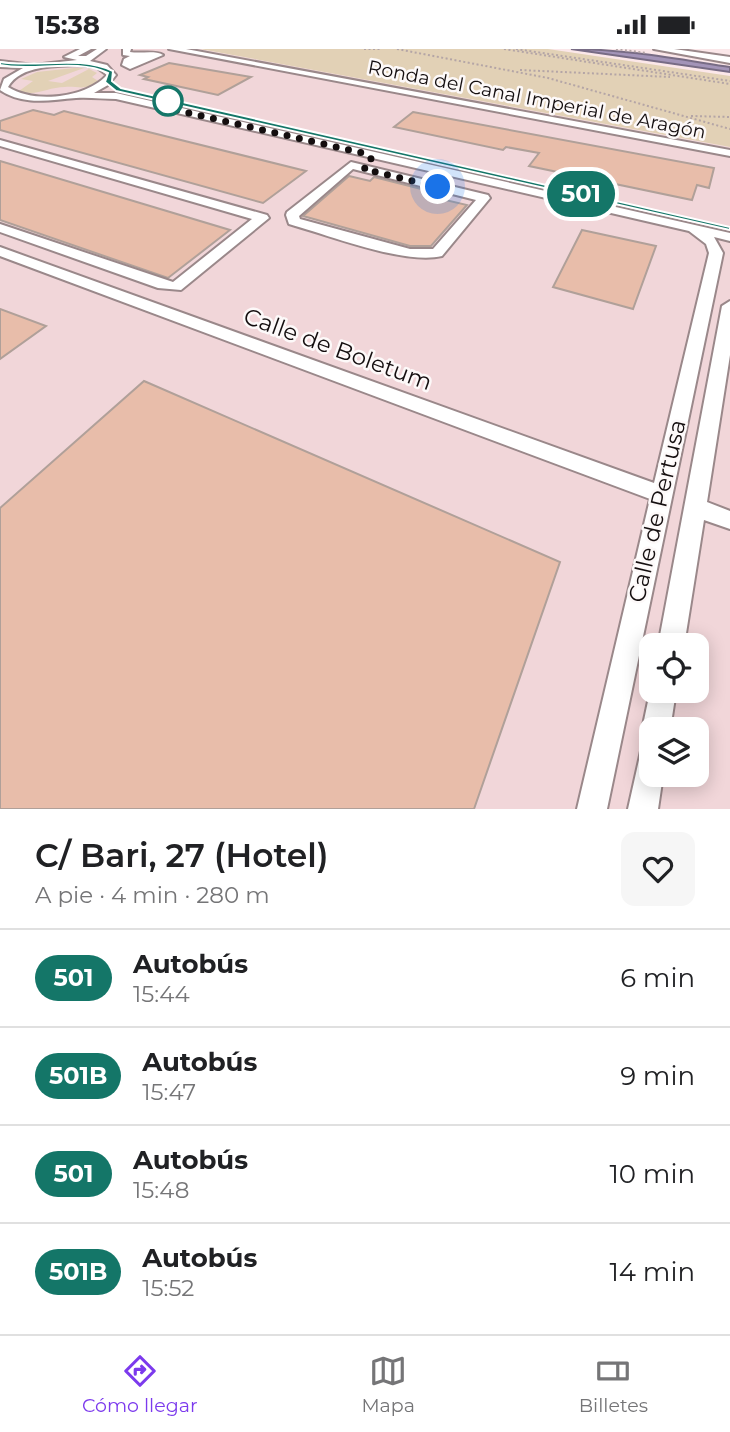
<!DOCTYPE html>
<html lang="es">
<head>
<meta charset="utf-8">
<style>
	:root { --surface:#fff; --page:#f6f6f6; --text:#202124; --muted:#757577; --line:#e0e0e0; --accent:#7c3aed }
	body { margin:0; font-family:Montserrat,sans-serif; background:var(--page); color:var(--text); height:100vh; display:flex; flex-direction:column; font-size:26px; white-space:nowrap }
	* { box-sizing:border-box; margin:0 }
	p { font-size:23px; color:var(--muted) }
	.icon { flex:none; width:38px; height:38px; fill:none; stroke:currentColor; stroke-width:2; stroke-linecap:round; stroke-linejoin:round }
	.map { position:relative; height:760px; overflow:hidden }
	.panel { display:flex; flex-direction:column; background:var(--surface); flex:1 }
	.panel>* { flex:none }
	.badge { padding:0 14px; border-radius:23px; font-size:24px; line-height:46px }
	.fabs { position:absolute; left:639px; top:584px; display:grid; gap:14px }
	.fabs a { display:grid; place-items:center; width:70px; height:70px; border-radius:14px; background:var(--surface); box-shadow:0 4px 18px #0003; font-size:35px }
	.you { position:absolute; width:35px; height:35px; margin:-18px; border:5px solid #fff; border-radius:50%; background:#1a73e8; box-shadow:0 0 0 10px #1a73e833 }
	.map>.badge { position:absolute; translate:-50% -50%; box-shadow:0 0 0 4px #fff }
	.round { display:grid; place-items:center; flex:none; width:74px; height:74px; border-radius:14px; background:var(--page) }
	.overview { display:flex; align-items:center; justify-content:space-between; height:119px; padding:0 35px }
	h1 { font-size:33px; font-weight:600; line-height:52px }
	ul { padding:0; list-style:none }
	li { display:flex; align-items:center; gap:21px; height:98px; padding:0 35px; border-top:2px solid var(--line) }
	li div { flex:1 }
	li b { display:block; font-size:26px }
	li em { font-style:normal }
	li .badge { min-width:77px; font-weight:700; text-align:center }
	.status { display:flex; justify-content:space-between; align-items:center; height:49px; padding:0 35px; background:var(--surface); direction:ltr }
	.status svg { height:19px; fill:currentColor }
	.menu { display:flex; justify-content:space-around; align-items:center; height:98px; border-top:2px solid var(--line); background:var(--surface); font-size:19px; color:var(--muted) }
	.menu a { display:grid; justify-items:center; gap:4px }
	.menu .current { color:var(--accent) }
	.map>svg:first-child { display:block }
	.built { fill:#f1d6d9; fill-rule:evenodd }
	.green { fill:#e2d1b6 }
	.water { fill:#a394b8; stroke:#786c85; stroke-width:2 }
	.building { fill:#e8bdaa; stroke:#b0a099; stroke-width:2 }
	.lines { fill:none; stroke-linecap:round; stroke-linejoin:round }
	.minor-casing { stroke:#9a888a; stroke-width:4 }
	.path { stroke:#b4a5a6; stroke-width:2; stroke-dasharray:2 2.5; stroke-linecap:butt }
	.minor { fill:#fff; fill-rule:evenodd }
	.line { fill:#147668; stroke:#fff; stroke-width:2 }
	.walk { stroke:#140e0f; stroke-width:7; stroke-dasharray:0 12.6 }
	.stop-dot { fill:#fff; stroke:#147668; stroke-width:3.5 }
	.labels { text-anchor:middle; stroke-width:5; stroke-linejoin:round; paint-order:stroke }
	.far-street-label { font-size:19px; fill:#140e0f; stroke:#fdf9f9 }
	.street-label { font-size:23px; fill:#140e0f; stroke:#fdf9f9 }
</style>
</head>
<body>
<div class="status"><b>15:38</b><svg viewBox="0 0 49 12"><path d="M0 12V9h3v3zM5 12V6h3v6zM10 12V3h3v9zM15 12V0h3v12zM26 1h20v11H26zM47 4h2v5h-2z"/></svg></div>
<div class="map">
<svg width="730" height="760" viewBox="0 0 730 760">
	<rect width="100%" height="100%" fill="#fbe7e9"/>
	<path class="built" d="M 0,0 L 200,0 L 730,98 L 730,760 L 0,760 ZM 651,597 L 696,597 L 696,642 L 651,642 ZM 651,681 L 696,681 L 696,726 L 651,726 Z"/>
	<g class="green">
		<polygon points="200,0 548,0 730,27 730,98"/>
		<path d="M 74,19 L 84,19 L 48,32 L 62,34 L 89,20 L 97,24 L 92,28 L 98,32 C 87,42 78,37 65,38 C 48,38 36,48 19,42 L 33,32 L 21,30 L 37,23 Z"/>
	</g>
	<path class="water" d="M 571,0 C 624,0 677,10 730,18 L 730,23 Z"/>
	<g class="building">
		<polygon points="169,14 251,28 218,46 144,30 148,28 140,26"/>
		<polygon points="33,61 54,66 64,62 306,122 263,154 0,81 0,72"/>
		<polygon points="413,63 714,119 709,139 697,136 692,151 529,117 539,104 506,98 503,101 394,78"/>
		<polygon points="0,112 230,181 168,229 0,171"/>
		<polygon points="349,127 370,132 374,128 445,146 441,150 467,156 431,197 410,197 303,167"/>
		<polygon points="582,181 656,197 633,260 553,238"/>
		<polygon points="0,260 46,277 0,310"/>
		<polygon points="144,332 560,513 474,760 0,760 0,459"/>
	</g>
	<g class="lines">
		<defs>
			<g id="minor">
				<path d="M 80,0 L 91,0 L 78,7 L 86,7 L 97,0 L 106,0 L 90,12 L 107,16 L 116,26 L 108,36 L 94,44 L 116,44 L 730,184 L 730,192 L 714,188 L 723,204 L 607,760 L 577,760 L 650,450 L 0,207 L 0,198 L 654,434 L 709,204 L 706,195 L 689,182 L 116,50 C 103,50 89,48 76,49 C 49,51 24,57 0,41 L 4,30 L 23,19 L 0,18 L 0,12 L 34,16 L 77,11 L 64,8 ZM 79,16 L 96,18 L 107,26 C 86,49 34,55 8,38 C 20,16 57,17 79,16 Z"/>
				<path d="M 123,0 L 131,0 L 130,3 C 141,5 155,1 163,6 L 130,20 L 122,16 L 124,10 L 130,7 L 123,6 Z"/>
				<polygon points="169,0 186,0 730,101 730,107"/>
				<polygon points="654,0 674,0 730,8 730,14"/>
				<polygon points="0,91 267,166 269,169 181,241 158,239 0,183 0,175 173,233 252,170 0,97"/>
				<path d="M 351,113 L 488,146 L 490,149 L 442,207 C 404,216 328,186 289,175 L 286,166 L 287,163 ZM 353,120 L 476,151 L 433,200 L 410,200 L 300,170 L 299,167 Z"/>
				<polygon points="730,252 730,306 707,453 730,462 730,480 704,471 684,597 658,597 722,257"/>
				<polygon points="651,638 651,642 676,642 670,681 651,681 651,693 646,691 642,681"/>
				<polygon points="651,697 651,726 663,726 658,760 628,760 641,702"/>
			</g>
		</defs>
		<use href="#minor" class="minor-casing"/>
		<g class="path">
			<polyline points="364,0 381,0"/>
			<polyline points="397,0 548,29 730,80"/>
			<polyline points="504,0 730,35"/>
			<polyline points="516,0 730,32"/>
			<polyline points="616,0 647,4"/>
			<polyline points="520,21 670,28"/>
			<polyline points="691,67 730,68"/>
		</g>
		<use href="#minor" class="minor"/>
	</g>
	<path class="line" d="M 0,13 C 37,19 79,6 113,22 L 112,32 L 121,39 L 730,178 L 730,181 L 116,42 L 105,33 L 108,24 C 76,9 33,23 0,16 Z"/>
	<g class="lines">
		<polyline class="walk" points="168,52 176,61 367,105 372,111 364,120 438,138"/>
	</g>
	<circle class="stop-dot" cx="168" cy="52" r="14"/>
	<g class="labels">
		<g class="far-street-label">
			<text transform="translate(537 50) rotate(11)" y="7">Ronda del Canal Imperial de Aragón</text>
		</g>
		<g class="street-label">
			<text transform="translate(338 300) rotate(20)" y="8">Calle de Boletum</text>
			<text transform="translate(657 462) rotate(-77)" y="8">Calle de Pertusa</text>
		</g>
	</g>
</svg>
<div class="fabs">
<a><svg class="icon" aria-label="locate" viewBox="0 0 24 24"><circle cx="12" cy="12" r="6"/><path d="M12 2v4M12 18v4M2 12h4M18 12h4"/></svg></a>
<a><svg class="icon" aria-label="layers" viewBox="0 0 24 24"><path d="M12 4l9 5-9 5-9-5zM3 14l9 5 9-5"/></svg></a>
</div>
<div class="you" style="left:438px;top:138px"></div>
<b class="badge" style="left:581px;top:145px;background:#147668;color:#fff">501</b>
</div>
<section class="panel">
<div class="overview"><div><h1>C/ Bari, 27 (Hotel)</h1><p>A pie · 4 min · 280 m</p></div><a class="round"><svg class="icon" aria-label="heart" viewBox="0 0 24 24"><path d="M12 20l-8-8c-3-5 5-10 8-4 3-6 11-1 8 4z"/></svg></a></div>
<ul>
<li><span class="badge" style="background:#147668;color:#fff">501</span><div><b>Autobús</b><p>15:44</p></div><em>6 min</em></li>
<li><span class="badge" style="background:#147668;color:#fff">501B</span><div><b>Autobús</b><p>15:47</p></div><em>9 min</em></li>
<li><span class="badge" style="background:#147668;color:#fff">501</span><div><b>Autobús</b><p>15:48</p></div><em>10 min</em></li>
<li><span class="badge" style="background:#147668;color:#fff">501B</span><div><b>Autobús</b><p>15:52</p></div><em>14 min</em></li>
</ul>
</section>
<nav class="menu">
<a class="current"><svg class="icon" aria-label="directions" viewBox="0 0 24 24"><path d="M12 3l9 9-9 9-9-9zM9 14v-3h6M13 9l2 2-2 2"/></svg>Cómo llegar</a>
<a><svg class="icon" aria-label="map" viewBox="0 0 24 24"><path d="M3 6l6-2 6 2 6-2v14l-6 2-6-2-6 2zM9 4v14M15 6v14"/></svg>Mapa</a>
<a><svg class="icon" aria-label="tickets" viewBox="0 0 24 24"><path d="M3 7h18v10H3zM15 7v10"/></svg>Billetes</a>
</nav>
</body>
</html>
